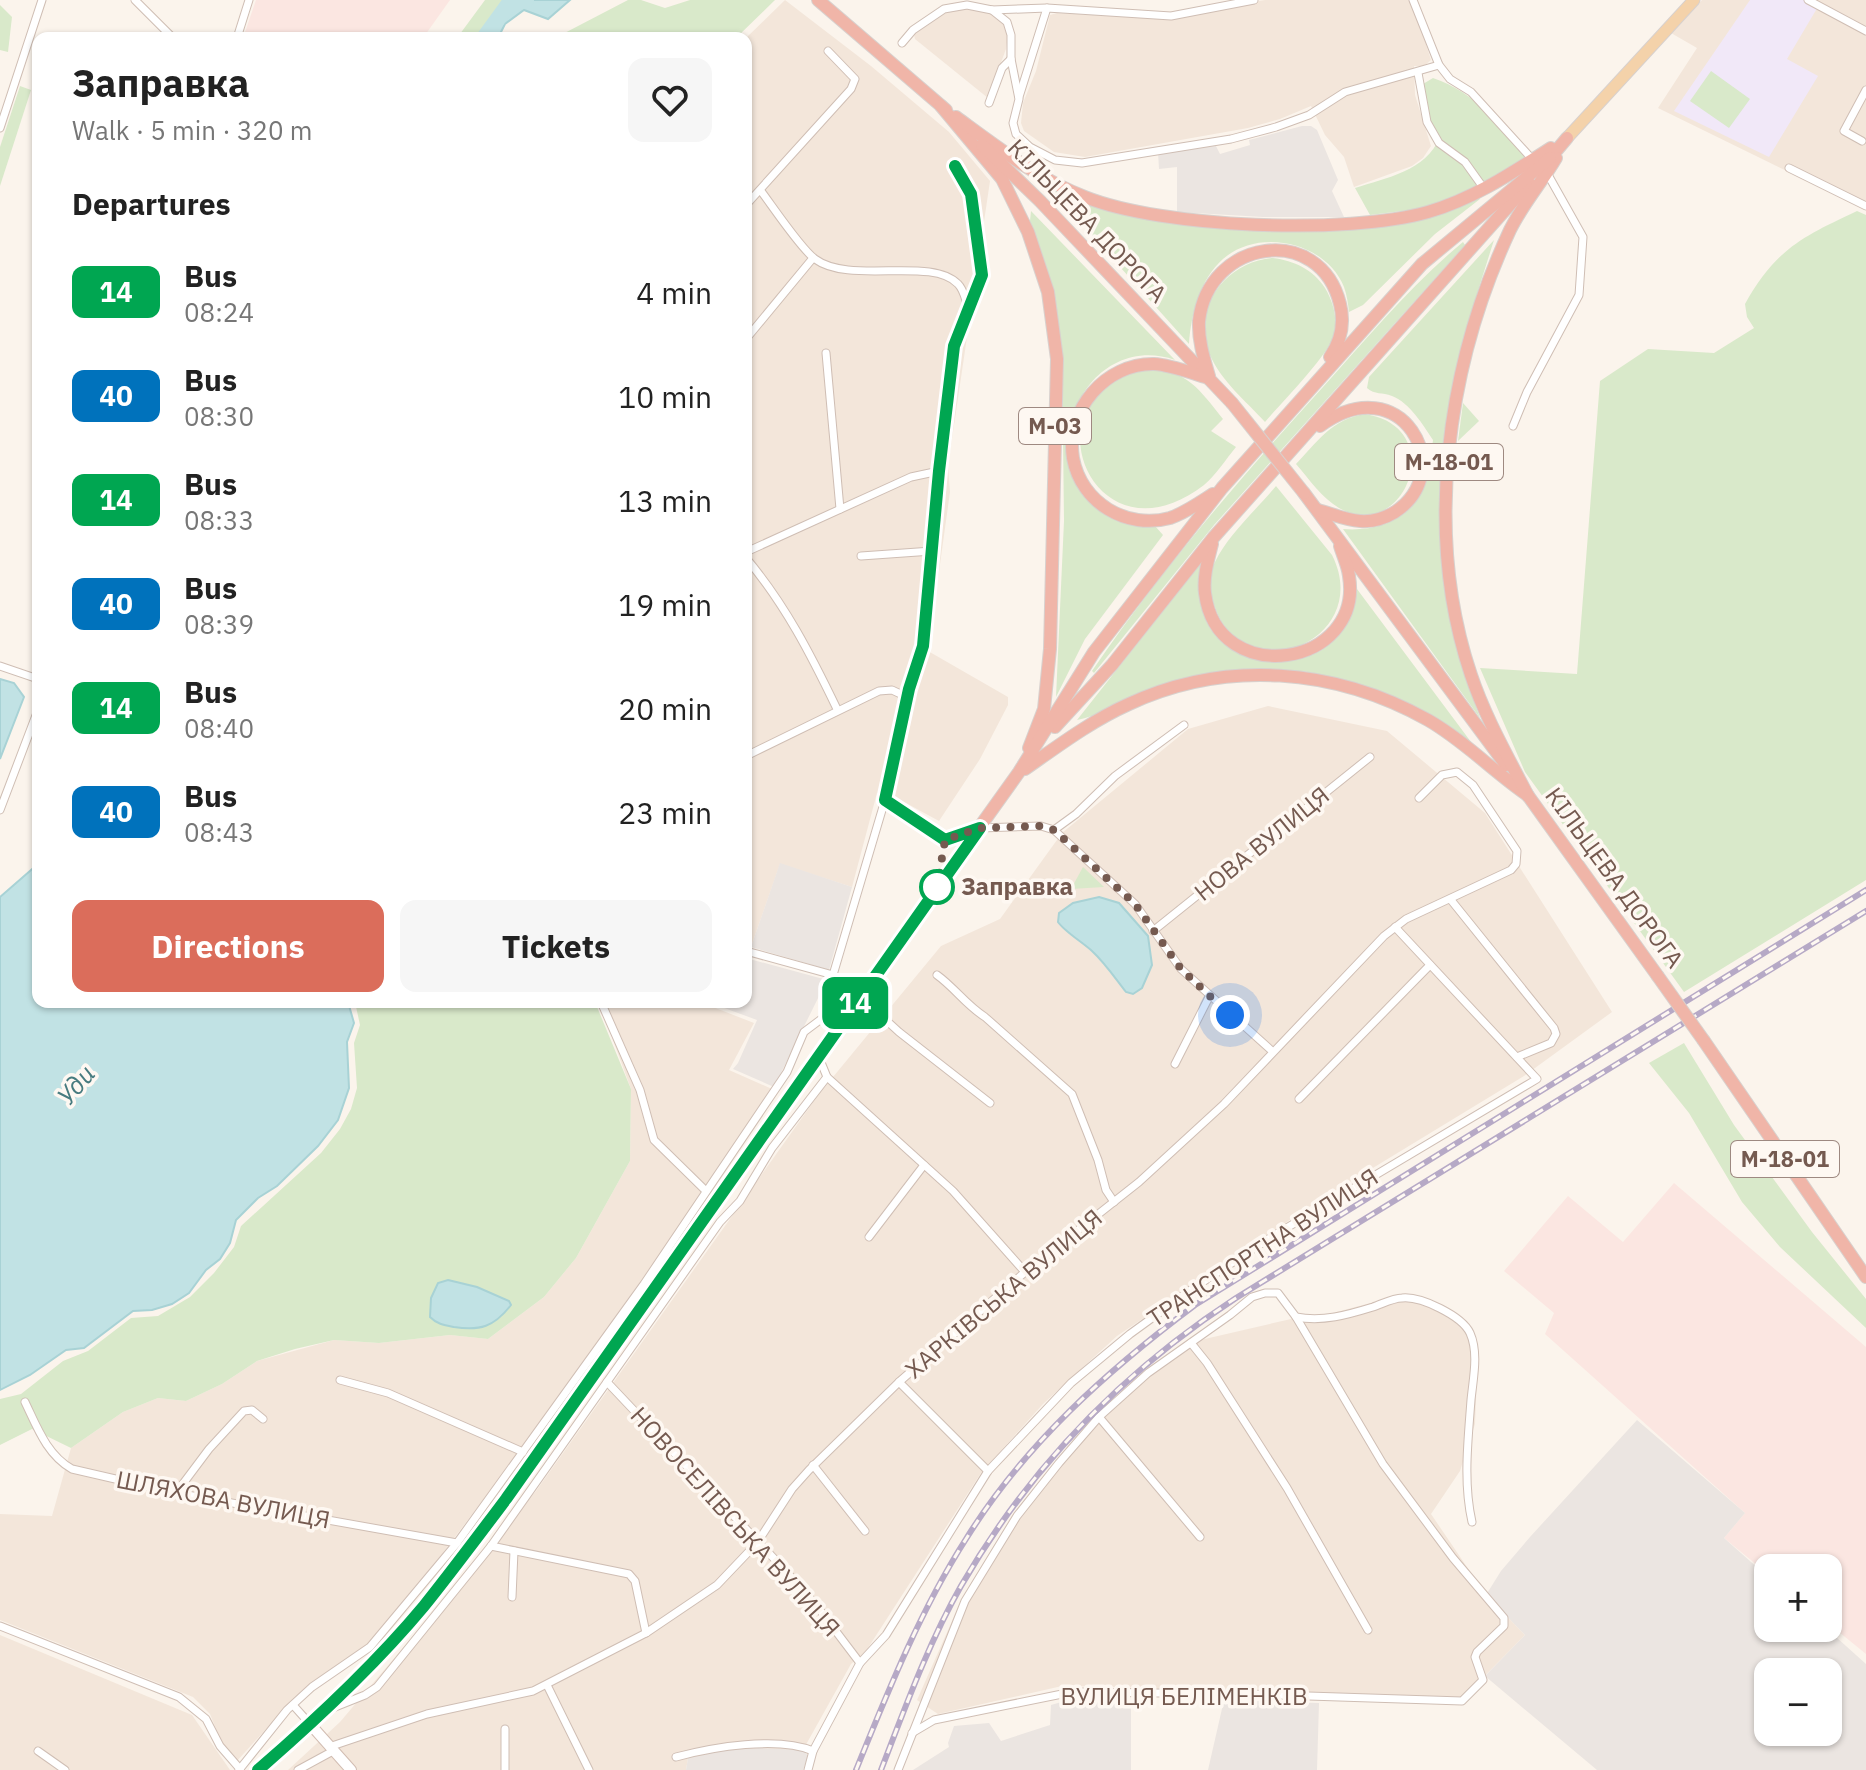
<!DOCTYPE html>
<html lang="en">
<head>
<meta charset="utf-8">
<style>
	:root { --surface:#fff; --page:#f6f6f6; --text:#222; --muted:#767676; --accent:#db6d5b }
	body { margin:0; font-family:"IBM Plex Sans",sans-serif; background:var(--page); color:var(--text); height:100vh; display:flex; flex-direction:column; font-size:30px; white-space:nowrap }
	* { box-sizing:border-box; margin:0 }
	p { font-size:26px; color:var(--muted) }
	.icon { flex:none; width:44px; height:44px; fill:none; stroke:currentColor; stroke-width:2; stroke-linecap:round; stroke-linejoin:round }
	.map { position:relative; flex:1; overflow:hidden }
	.panel { position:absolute; left:32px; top:32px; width:720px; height:976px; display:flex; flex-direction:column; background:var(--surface); border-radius:16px; box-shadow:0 2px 6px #0004 }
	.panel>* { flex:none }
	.badge { padding:0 16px; border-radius:12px; font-size:28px; line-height:52px }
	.tools { position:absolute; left:1754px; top:1554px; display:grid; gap:16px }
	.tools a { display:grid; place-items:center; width:88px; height:88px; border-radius:16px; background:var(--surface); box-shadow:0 2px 6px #0004; font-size:40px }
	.you { position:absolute; width:40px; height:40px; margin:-20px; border:6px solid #fff; border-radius:50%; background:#1a73e8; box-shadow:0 0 0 12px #1a73e833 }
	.map>.badge { position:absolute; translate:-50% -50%; box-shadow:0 0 0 4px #fff }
	h2 { padding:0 40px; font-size:30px; line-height:72px }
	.round { display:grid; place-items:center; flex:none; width:84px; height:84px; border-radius:16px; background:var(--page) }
	.headline { display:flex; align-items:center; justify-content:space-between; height:136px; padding:0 40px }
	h1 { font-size:38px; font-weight:800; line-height:60px }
	.action { display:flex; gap:16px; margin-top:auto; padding:16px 40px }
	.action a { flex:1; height:92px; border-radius:16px; background:var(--accent); color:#fff; font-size:32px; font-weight:800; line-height:92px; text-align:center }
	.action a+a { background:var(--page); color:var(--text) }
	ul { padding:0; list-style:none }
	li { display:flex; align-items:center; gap:24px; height:104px; padding:0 40px }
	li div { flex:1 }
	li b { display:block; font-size:30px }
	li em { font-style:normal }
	li .badge { min-width:88px; font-weight:700; text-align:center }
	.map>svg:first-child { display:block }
	.residential { fill:#f3e6da }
	.commercial { fill:#fbe6e1 }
	.industrial { fill:#ebe5e1; fill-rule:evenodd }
	.education { fill:#f1e8f8 }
	.green { fill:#d9e9ca }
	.water { fill:#c1e2e4; stroke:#a8d2d5; stroke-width:2 }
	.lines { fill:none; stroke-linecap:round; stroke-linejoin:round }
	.river { stroke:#c1e2e4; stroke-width:16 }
	.street-casing { stroke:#cfbeb4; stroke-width:9 }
	.secondary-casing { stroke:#d2bdb2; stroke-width:12 }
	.primary-casing { stroke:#d8d1ce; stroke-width:13 }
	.highway-casing { stroke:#d8d1ce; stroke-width:14 }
	.street { stroke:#fff; stroke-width:7 }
	.secondary { stroke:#fff; stroke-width:10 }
	.primary { stroke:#f4d2aa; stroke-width:11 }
	.highway { stroke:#f0b5a8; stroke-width:12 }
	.rail-casing { stroke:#b6a9c6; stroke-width:6 }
	.rail { stroke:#fef8f2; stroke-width:3; stroke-dasharray:9; stroke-linecap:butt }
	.highway-bridge-casing { stroke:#d8d1ce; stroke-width:14; stroke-linecap:butt }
	.highway-bridge { stroke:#f0b5a8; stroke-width:12 }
	.line-casing { stroke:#fff; stroke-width:18 }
	.line { stroke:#00a651; stroke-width:12 }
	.walk { stroke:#755a50; stroke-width:8; stroke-dasharray:0 14.4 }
	.stop-dot { fill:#fff; stroke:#00a651; stroke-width:4 }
	.labels { text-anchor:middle; stroke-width:7; stroke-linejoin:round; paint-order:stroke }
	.shield { fill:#fef8f2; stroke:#9e8981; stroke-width:2 }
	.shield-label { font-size:22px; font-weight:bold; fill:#755a50 }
	.street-label { font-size:24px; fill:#755a50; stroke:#fef8f2 }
	.stop-label { font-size:24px; font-weight:bold; fill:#755a50; stroke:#fef8f2; text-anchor:start }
	.water-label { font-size:26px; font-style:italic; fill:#477b7f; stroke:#fef8f2 }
</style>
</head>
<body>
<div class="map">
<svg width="1866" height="1770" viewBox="0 0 1866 1770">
	<rect width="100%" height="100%" fill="#fbf4ec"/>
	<g class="residential">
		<polygon points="785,0 871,66 949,132 990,181 948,466 950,492 928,651 1008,697 1008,705 980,759 939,821 893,796 877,793 852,887 780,864 751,947 746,946 746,38"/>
		<polygon points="1265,0 1412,0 1431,60 1424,66 1414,66 1415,95 1431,146 1423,158 1412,166 1354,187 1344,157 1325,135 1311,106 1280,119 1248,128 1085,157 1054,152 1024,131 1021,123 1023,103 1036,71 1050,15 1057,13 1150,18"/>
		<polygon points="1702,0 1866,0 1866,210 1658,108 1697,48 1671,33"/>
		<polygon points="967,8 998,16 1006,23 1008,35 1006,49 988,98 915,39 913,30 943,12"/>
		<polygon points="1268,706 1387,731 1485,813 1612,1012 1524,1076 1312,1205 1117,1336 1043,1404 981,1473 866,1651 851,1664 803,1750 688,1758 686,1770 288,1770 340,1722 536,1491 819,1094 941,946 1000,919 1062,833 1188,729"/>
		<polygon points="599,1002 700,1002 754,1023 729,1070 772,1089 698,1200 523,1447 433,1566 366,1646 277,1717 237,1761 222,1744 210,1714 193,1697 0,1620 0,1514 52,1516 71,1448 123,1412 158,1398 186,1401 222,1384 257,1361 334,1340 379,1343 450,1335 488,1339 544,1297 576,1258 630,1161 631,1089"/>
		<polygon points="1401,1295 1422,1297 1463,1319 1472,1331 1478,1350 1475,1424 1460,1471 1431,1514 1486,1595 1525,1635 1462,1699 1248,1690 1062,1686 938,1714 917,1700 960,1603 1014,1512 1096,1415 1145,1371 1183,1344 1291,1319 1321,1316"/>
		<polygon points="0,1635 192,1715 230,1770 0,1770"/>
	</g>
	<g class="commercial">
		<polygon points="256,0 450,0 423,38 243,38"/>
		<polygon points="1674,1183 1866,1347 1866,1654 1828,1623 1828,1568 1768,1568 1768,1574 1724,1538 1745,1513 1545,1334 1554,1313 1504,1271 1568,1196 1623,1242"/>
	</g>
	<g class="industrial">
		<polygon points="1302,126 1311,126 1317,130 1338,180 1332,191 1344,217 1263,217 1177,212 1177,167 1159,169 1158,152 1216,146 1220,154 1250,145 1249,140"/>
		<polygon points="780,863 852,887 829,970 751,947"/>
		<polygon points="746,958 827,980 774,1087 733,1069 738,1063 757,1020 708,1002 746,1002"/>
		<path d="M 1637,1420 L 1745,1513 L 1724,1538 L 1768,1577 L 1768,1628 L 1826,1628 L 1866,1664 L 1866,1770 L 1597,1770 L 1485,1676 L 1525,1635 L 1486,1595 L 1501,1571 L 1530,1537 ZM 1768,1672 L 1828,1672 L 1828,1732 L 1768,1732 Z"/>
		<polygon points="1131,1700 1131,1770 913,1770 949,1747 948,1743 954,1726 989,1723 1001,1741 1050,1725 1051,1705 1065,1701"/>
		<polygon points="1224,1700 1319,1703 1317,1770 1208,1770"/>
		<polygon points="758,1748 803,1750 808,1756 803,1770 686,1770 688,1758 701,1755 701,1752"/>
	</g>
	<polygon class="education" points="1750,0 1808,0 1819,5 1787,59 1818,76 1769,157 1674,111"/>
	<g class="green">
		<polygon points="485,0 521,0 504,11 485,38 457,38"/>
		<polygon points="628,0 641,0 665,8 690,0 775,0 736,38 555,38"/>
		<polygon points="0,5 12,17 8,52 0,50"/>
		<polygon points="1711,71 1750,99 1729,128 1690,101"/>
		<path d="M 1433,78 C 1477,93 1497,124 1527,158 L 1485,184 L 1426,208 L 1370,215 L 1355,188 C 1386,178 1426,171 1440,137 L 1429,118 L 1423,84 Z"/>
		<polygon points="20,86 31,90 0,186 0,147"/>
		<path d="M 1055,189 L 1121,212 L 1341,228 L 1478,196 L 1480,199 L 1435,234 L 1363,305 L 1349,312 C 1348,304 1347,295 1344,287 C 1326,242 1259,227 1223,259 C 1200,279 1191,314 1189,344 L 1052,191 Z"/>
		<path d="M 1031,211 L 1175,360 C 1113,338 1060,397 1072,457 C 1074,470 1088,483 1095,494 C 1113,520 1123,527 1155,526 L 1163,535 L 1085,639 L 1056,697 L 1064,521 L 1062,353 L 1055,298 L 1030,221 Z"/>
		<path d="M 1857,211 L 1866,215 L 1866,880 L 1684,992 L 1525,772 L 1480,668 L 1577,674 L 1600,381 L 1648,349 L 1714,353 L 1754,328 L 1747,317 L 1745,304 C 1776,249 1802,237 1857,211 Z"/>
		<path d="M 1494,240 C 1468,322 1442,401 1440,488 L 1461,664 L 1480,718 L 1343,529 C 1376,532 1414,519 1425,484 C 1429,470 1431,455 1433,440 C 1423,425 1410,403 1392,396 C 1382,392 1375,395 1367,388 L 1369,377 Z"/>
		<path d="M 1463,242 L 1465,245 L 1214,525 L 1094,673 L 1092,671 C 1161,570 1241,477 1323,387 C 1368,337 1411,285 1463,242 Z"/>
		<path d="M 1273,258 C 1294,261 1313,269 1325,288 C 1333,301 1338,319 1334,335 C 1328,356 1281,403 1265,422 C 1246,401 1221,381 1210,355 C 1189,310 1226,261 1273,258 Z"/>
		<path d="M 1143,370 C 1186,368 1198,388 1223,419 L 1211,431 L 1236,447 C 1226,459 1216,475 1204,485 C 1094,570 1022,397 1143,370 Z"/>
		<polygon points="1463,403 1479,421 1458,441"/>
		<path d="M 1365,414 C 1450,427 1405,545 1339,508 C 1322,498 1309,479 1296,464 C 1318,441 1332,419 1365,414 Z"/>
		<path d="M 1276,486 L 1332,555 C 1374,638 1249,693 1216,610 C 1210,595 1207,577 1215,562 C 1227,536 1257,509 1276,486 Z"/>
		<path d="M 1205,558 C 1200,581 1196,609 1212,631 C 1237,665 1315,674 1338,633 C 1346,619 1349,600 1354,585 L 1477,750 C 1425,716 1374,683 1313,673 C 1299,670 1284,671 1270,671 C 1244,670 1217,671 1191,678 C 1152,689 1117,711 1077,720 Z"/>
		<polygon points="1083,867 1104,887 1071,889"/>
		<polygon points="355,1002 595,1002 631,1089 630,1161 576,1258 544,1297 488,1339 450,1335 379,1343 334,1340 295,1349 257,1361 222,1384 186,1401 158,1398 123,1412 71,1448 32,1429 0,1445 0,1399 21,1394 63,1361 88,1351 131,1318 158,1316 190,1297 214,1273 234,1247 241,1226 321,1153 340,1129 351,1109 357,1088 354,1043 360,1025"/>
		<polygon points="1684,1043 1734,1125 1812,1232 1866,1299 1866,1328 1780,1247 1742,1202 1689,1113 1649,1063"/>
	</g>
	<g class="water">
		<polygon points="517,0 570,0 548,19 524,10 505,24 498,38 484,38 501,11"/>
		<polygon points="0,679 14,683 24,697 0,759"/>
		<polygon points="38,864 38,1002 348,1002 354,1023 347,1042 349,1088 338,1120 318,1146 277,1186 258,1198 236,1220 230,1243 220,1259 206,1270 189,1293 172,1304 152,1310 133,1311 84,1348 66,1350 30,1375 0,1390 0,897"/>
		<path d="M 1099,897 L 1119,903 L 1148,936 L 1152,965 L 1142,988 L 1133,994 L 1126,992 C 1115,978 1105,963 1092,951 C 1082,942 1064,931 1058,922 L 1059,913 L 1073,903 Z"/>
		<path d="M 448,1280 L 477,1287 L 509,1301 L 511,1305 C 494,1327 480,1331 454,1327 C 443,1325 437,1324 430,1317 L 431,1298 L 438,1283 Z"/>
	</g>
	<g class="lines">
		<polyline class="river" points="484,38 508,5 526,0"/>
		<defs>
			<g id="street">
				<polyline points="135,0 173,38"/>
				<polyline points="1413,0 1439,65 1450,79 1471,92 1533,160"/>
				<polyline points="1808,0 1866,31"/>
				<polyline points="992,10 1007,22 1011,35 1011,59 1019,99 1013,123 1016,134 1030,147 1055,160 1082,163 1231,139 1276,127 1309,115 1345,92 1439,65"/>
				<polyline points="237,38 249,0"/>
				<polyline points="902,43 913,30 944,9 967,5 992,10 1047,8 1171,16 1254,0"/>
				<polyline points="1418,73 1427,122 1439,143 1465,162 1485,190"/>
				<polyline points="1019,97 1047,8"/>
				<polyline points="989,103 1002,68 1011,59"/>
				<polyline points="0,128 42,0"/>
				<polyline points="1862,141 1844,131 1866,90"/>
				<polyline points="1789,168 1866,206"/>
				<path d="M 761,191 C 773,207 801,249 815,259 C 850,285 932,256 958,284 C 964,290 965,299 968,306"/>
				<polyline points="746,205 851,89 855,79 828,51"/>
				<polyline points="746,339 813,258"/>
				<polyline points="826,353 840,509"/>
				<polyline points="1513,426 1527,392 1579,295 1583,237 1547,173"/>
				<polyline points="746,552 911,477 939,471"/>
				<polyline points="861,556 932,551"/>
				<path d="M 746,558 C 785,604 811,655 837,709"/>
				<polyline points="0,666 38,679"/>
				<polyline points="746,756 879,691 892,690 907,697"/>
				<polyline points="885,800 945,840 980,828 1041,826 1054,830 1135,904 1181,969 1272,1051"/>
				<polyline points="0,810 38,710"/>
				<polyline points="1054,830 1076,814 1115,776 1184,725"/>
				<polyline points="1451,900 1554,1028 1556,1034 1551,1043 1517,1057"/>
				<polyline points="1153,931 1370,757"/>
				<polyline points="746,951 833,975 862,993"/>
				<polyline points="833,975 885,800 909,689 923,646 939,471 954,346 982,275 971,194 955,166"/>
				<path d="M 937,975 C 955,988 966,1005 985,1017 L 1072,1094 L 1098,1160 L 1106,1190 L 1114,1202"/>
				<polyline points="867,986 887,1021 899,1032 990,1103"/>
				<polyline points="601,1002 640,1090 654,1140 706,1191"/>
				<polyline points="818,1055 827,1077 953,1191 1025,1272"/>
				<polyline points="1175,1064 1209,997"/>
				<polyline points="1299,1099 1430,965"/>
				<polyline points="869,1237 924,1165"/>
				<polyline points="1191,1343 1207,1363 1287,1488 1368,1630"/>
				<polyline points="340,1380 388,1393 523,1452"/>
				<polyline points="607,1382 783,1568 816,1605 860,1663"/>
				<polyline points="899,1382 988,1471"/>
				<path d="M 25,1402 C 37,1427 47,1455 72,1469 L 176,1493 L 457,1543"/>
				<polyline points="1099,1417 1200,1537"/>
				<polyline points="813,1465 865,1531"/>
				<polyline points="176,1493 209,1449 244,1411 252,1410 263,1419"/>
				<polyline points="491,1546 629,1574 635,1581 646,1633"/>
				<polyline points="512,1597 514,1551"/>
				<polyline points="0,1626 179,1697 206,1719 220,1746 240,1769"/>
				<polyline points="547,1685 589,1770"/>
				<polyline points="293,1705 310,1724"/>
				<polyline points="330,1709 365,1695 377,1687 491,1546 720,1222 740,1201 772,1148 827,1077"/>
				<polyline points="505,1729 505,1770"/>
				<polyline points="912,1733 934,1720 1072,1692 1247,1694 1462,1701 1483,1680 1475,1657 1477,1652 1504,1626 1504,1618 1453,1558 1383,1464 1296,1317"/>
				<polyline points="329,1747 427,1714 533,1691 646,1633 717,1585 757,1543 792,1489 809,1470 899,1382 1025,1272 1139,1182 1224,1104 1384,936 1406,919 1511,870 1516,864 1517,851 1473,785 1457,772 1442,775 1419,798"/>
				<polyline points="38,1751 65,1770"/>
				<path d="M 676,1757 C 713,1747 778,1736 813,1751"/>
				<polyline points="239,1770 287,1710 312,1687 370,1647 457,1543 644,1284 787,1072 804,1032 820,1020 848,1008"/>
				<polyline points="298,1770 333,1751"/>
				<polyline points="808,1770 813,1751 860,1663 886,1635 988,1471 1071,1383 1130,1334 1192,1289 1273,1236 1537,1079 1395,927"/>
				<path d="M 898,1770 L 965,1601 L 1017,1516 L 1059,1463 L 1099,1417 L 1148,1373 L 1230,1315 L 1252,1297 L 1265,1293 L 1278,1293 L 1296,1317 C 1323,1322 1347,1315 1373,1307 C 1382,1304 1393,1298 1402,1298 C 1421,1296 1462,1316 1470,1333 C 1479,1353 1473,1379 1471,1400 C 1468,1441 1463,1482 1472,1522"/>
			</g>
			<polyline id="secondary" points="310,1724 351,1770"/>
			<polyline id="primary" points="1567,138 1694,0"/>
			<g id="highway">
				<polyline points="818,0 946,110"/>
				<polyline points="941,106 1002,179 1028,232 1048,292 1057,359 1050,649 1044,709 1029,748"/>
				<path d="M 956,117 C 997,147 1038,179 1085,197 C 1163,228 1347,235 1428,212 C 1473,199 1512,173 1551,148"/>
				<polyline points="982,145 1040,201 1232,403"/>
				<polyline points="1546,163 1567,138"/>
				<path d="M 1209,376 C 1204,359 1198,340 1199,321 C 1208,239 1320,222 1340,304 C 1345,324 1341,341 1330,357"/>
				<path d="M 1208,378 C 1191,373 1172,365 1154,364 C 1106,363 1065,410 1073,458 C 1081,503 1127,530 1170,518 C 1185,513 1199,503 1213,494"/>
				<polyline points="1304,493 1506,765"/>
				<path d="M 1318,510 C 1332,514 1346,520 1360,521 C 1372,522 1385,518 1395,512 C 1459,470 1401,366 1320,426"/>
				<path d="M 1212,544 C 1208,560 1203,577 1205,593 C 1217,690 1364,667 1349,576 C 1348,566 1343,556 1340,546"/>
				<polyline points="1055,727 1112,665 1213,538 1529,183"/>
				<path d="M 1025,769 C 1058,746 1091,721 1129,704 C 1226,659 1335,668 1428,720 C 1463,740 1493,771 1526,794"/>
				<polyline points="1524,790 1657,975"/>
				<path d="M 1528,796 C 1508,757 1485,717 1471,675 C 1423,532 1447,365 1510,230 C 1522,205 1542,182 1556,158"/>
				<polyline points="1704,1041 1866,1277"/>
				<polyline points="258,1770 324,1711 373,1662 423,1607 506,1499 896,944 1019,772 1094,652 1222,488 1422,264 1550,158"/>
			</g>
		</defs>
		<use href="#street" class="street-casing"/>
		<use href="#secondary" class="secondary-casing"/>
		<use href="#primary" class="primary-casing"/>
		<use href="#highway" class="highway-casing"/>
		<use href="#street" class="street"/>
		<use href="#secondary" class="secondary"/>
		<use href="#primary" class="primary"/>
		<use href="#highway" class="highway"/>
		<defs>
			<g id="rail">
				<path d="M 856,1770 C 888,1691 920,1611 966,1539 C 1024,1445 1108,1370 1195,1305 L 1866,890"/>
				<path d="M 881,1770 C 905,1708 928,1644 961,1586 C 1030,1467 1121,1373 1236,1298 L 1866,911"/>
			</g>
		</defs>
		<use href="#rail" class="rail-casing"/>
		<use href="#rail" class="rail"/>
		<defs>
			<g id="highway-bridge">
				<polyline points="1232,403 1304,493"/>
				<polyline points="1657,975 1704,1041"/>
			</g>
		</defs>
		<use href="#highway-bridge" class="highway-bridge-casing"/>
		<use href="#highway-bridge" class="highway-bridge"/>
	</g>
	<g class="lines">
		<defs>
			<path id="line" d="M 258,1770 C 317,1719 374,1666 424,1606 C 452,1571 479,1535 506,1499 L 980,828 L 945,840 L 885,800 L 909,689 L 923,646 L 939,471 L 954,346 L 982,275 L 971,194 L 955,166"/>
		</defs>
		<use href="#line" class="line-casing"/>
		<use href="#line" class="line"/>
		<polyline class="walk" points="937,887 945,840 980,828 1041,826 1054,830 1135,904 1181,969 1230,1015"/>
	</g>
	<circle class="stop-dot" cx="937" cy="887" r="16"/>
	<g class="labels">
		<g class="shield">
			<rect x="1019" y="408" width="72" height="36" rx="6"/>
			<rect x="1395" y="444" width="108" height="36" rx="6"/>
			<rect x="1731" y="1141" width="108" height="36" rx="6"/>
		</g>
		<g class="shield-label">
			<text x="1055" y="434">М-03</text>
			<text x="1449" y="470">М-18-01</text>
			<text x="1785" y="1167">М-18-01</text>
		</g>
		<g class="street-label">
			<text transform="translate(1087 221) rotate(46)" y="8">КІЛЬЦЕВА ДОРОГА</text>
			<text transform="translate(1262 844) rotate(-39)" y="8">НОВА ВУЛИЦЯ</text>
			<text transform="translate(1614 878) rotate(54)" y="8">КІЛЬЦЕВА ДОРОГА</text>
			<text transform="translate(1263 1248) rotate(-33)" y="8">ТРАНСПОРТНА ВУЛИЦЯ</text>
			<text transform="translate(1004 1294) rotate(-40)" y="8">ХАРКІВСЬКА ВУЛИЦЯ</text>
			<text transform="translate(223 1500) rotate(11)" y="8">ШЛЯХОВА ВУЛИЦЯ</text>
			<text transform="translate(735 1522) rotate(48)" y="8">НОВОСЕЛІВСЬКА ВУЛИЦЯ</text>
			<text x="1184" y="1705">ВУЛИЦЯ БЕЛІМЕНКІВ</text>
		</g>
		<g class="stop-label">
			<text x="961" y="895">Заправка</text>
		</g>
		<g class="water-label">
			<text transform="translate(76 1085) rotate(-50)" y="9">Уди</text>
		</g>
	</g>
</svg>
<div class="tools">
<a>+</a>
<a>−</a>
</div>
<div class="you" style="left:1230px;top:1015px"></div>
<b class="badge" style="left:855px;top:1003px;background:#00a651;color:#fff">14</b>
<section class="panel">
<div class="headline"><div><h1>Заправка</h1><p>Walk · 5 min · 320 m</p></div><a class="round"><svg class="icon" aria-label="heart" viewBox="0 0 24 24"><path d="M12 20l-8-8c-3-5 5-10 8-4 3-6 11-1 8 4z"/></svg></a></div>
<h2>Departures</h2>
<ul>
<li><span class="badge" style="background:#00a651;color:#fff">14</span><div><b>Bus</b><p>08:24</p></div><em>4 min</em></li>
<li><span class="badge" style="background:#0072bc;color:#fff">40</span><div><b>Bus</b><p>08:30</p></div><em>10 min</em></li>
<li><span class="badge" style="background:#00a651;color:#fff">14</span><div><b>Bus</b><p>08:33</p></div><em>13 min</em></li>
<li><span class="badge" style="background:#0072bc;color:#fff">40</span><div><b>Bus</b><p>08:39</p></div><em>19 min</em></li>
<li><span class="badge" style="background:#00a651;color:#fff">14</span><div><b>Bus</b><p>08:40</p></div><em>20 min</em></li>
<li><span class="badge" style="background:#0072bc;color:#fff">40</span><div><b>Bus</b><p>08:43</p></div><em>23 min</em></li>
</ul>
<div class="action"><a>Directions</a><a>Tickets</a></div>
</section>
</div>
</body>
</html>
